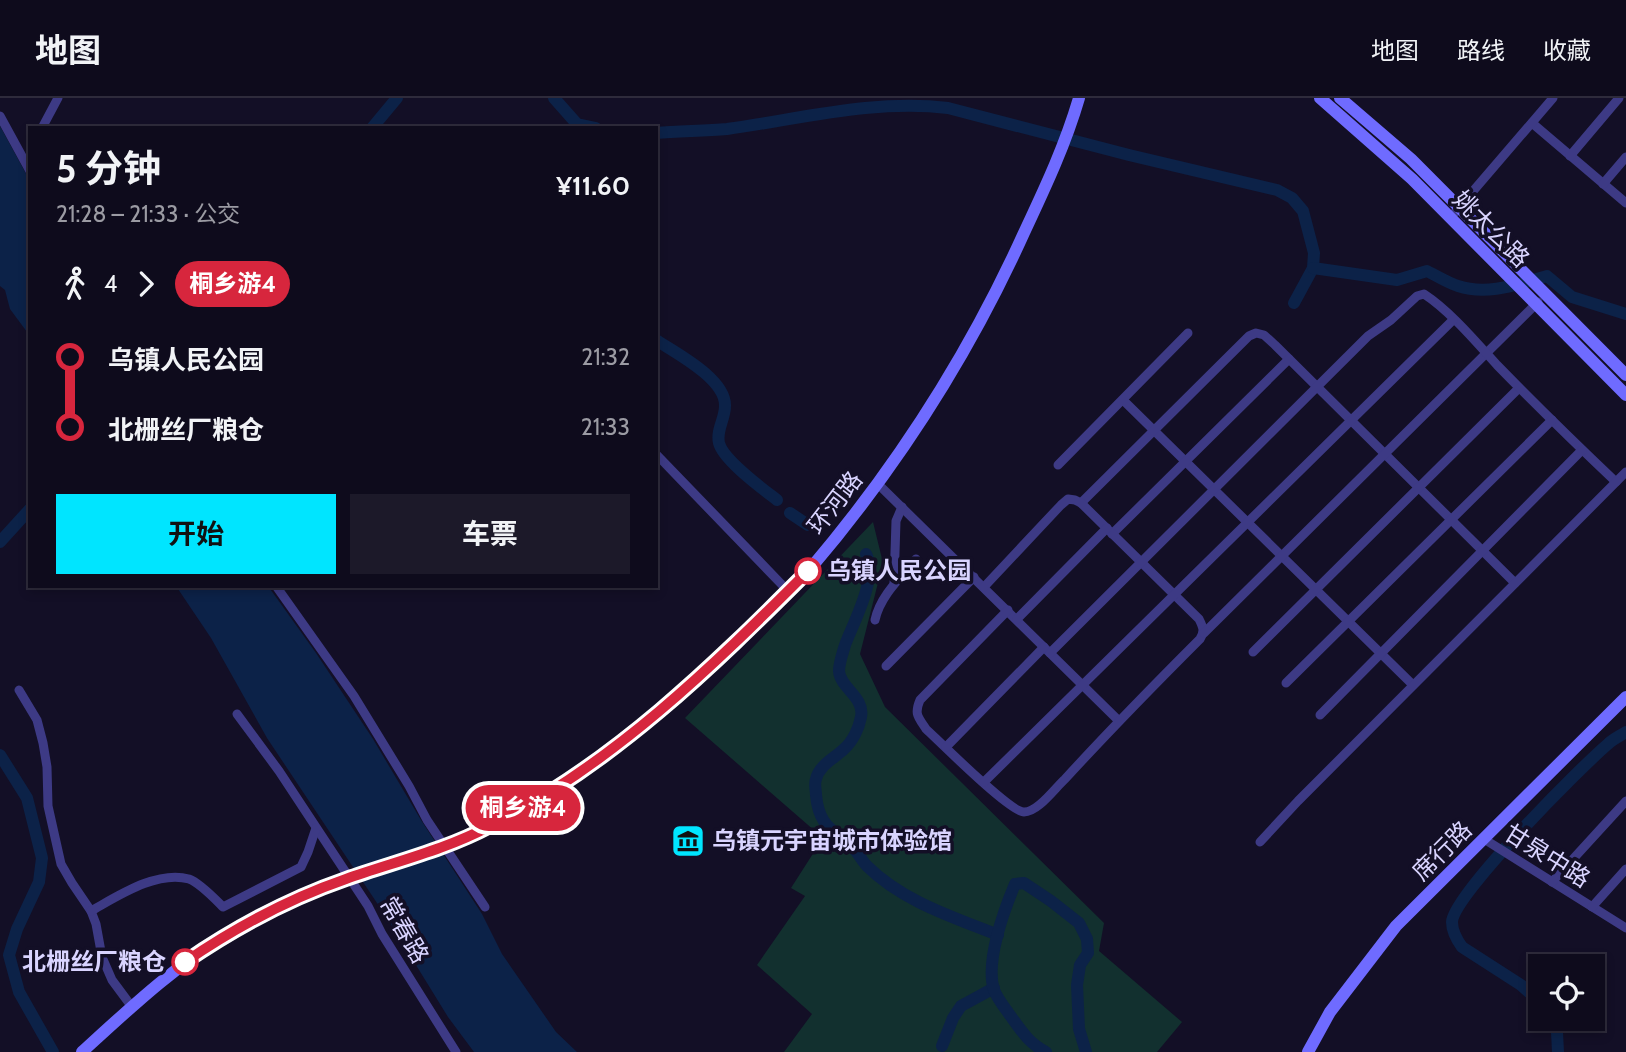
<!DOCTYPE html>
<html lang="zh">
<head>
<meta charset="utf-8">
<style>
	:root { --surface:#0e0b1c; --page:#1c1929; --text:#f1f3f6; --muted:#9b9ba3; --line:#2e2b3b; --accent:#00e5ff }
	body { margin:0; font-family:Cabin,"Noto Sans SC",sans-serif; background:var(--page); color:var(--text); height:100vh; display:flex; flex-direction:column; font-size:26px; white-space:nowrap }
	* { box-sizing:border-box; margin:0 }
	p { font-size:23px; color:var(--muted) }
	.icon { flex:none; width:38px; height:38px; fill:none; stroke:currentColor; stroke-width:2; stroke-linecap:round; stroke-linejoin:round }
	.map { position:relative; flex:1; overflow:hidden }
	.panel { position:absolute; left:28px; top:28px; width:630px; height:462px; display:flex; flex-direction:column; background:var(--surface); border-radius:0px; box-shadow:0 4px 10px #0003,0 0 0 2px var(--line) }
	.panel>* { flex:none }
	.badge { padding:0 14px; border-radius:23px; font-size:24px; line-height:46px }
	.fabs { position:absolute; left:1528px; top:856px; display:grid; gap:14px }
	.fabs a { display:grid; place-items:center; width:77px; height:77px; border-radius:0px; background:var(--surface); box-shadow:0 4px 10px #0003,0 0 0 2px var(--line); font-size:35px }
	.map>.badge { position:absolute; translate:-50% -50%; box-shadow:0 0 0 4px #fff }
	.legs { display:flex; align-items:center; gap:10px; height:77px; padding:0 28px; font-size:23px }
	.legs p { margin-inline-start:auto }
	.overview { display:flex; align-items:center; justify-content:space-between; height:119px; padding:0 28px }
	h1 { font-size:38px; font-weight:700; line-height:52px }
	.primary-button { display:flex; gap:14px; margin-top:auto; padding:14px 28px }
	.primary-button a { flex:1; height:80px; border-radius:0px; background:var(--accent); color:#111; font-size:28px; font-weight:700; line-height:80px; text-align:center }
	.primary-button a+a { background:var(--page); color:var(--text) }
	ul { padding:0 28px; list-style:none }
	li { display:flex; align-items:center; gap:24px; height:70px; font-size:26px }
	li i { display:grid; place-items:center; width:10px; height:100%; margin:0 9px; background:currentColor }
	li i::after { content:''; width:18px; height:18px; margin:-9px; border:5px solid; border-radius:50%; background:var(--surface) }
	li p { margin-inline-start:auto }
	li:first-child i { background:linear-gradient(#0000 50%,currentColor 0) }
	li:last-child i { background:linear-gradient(currentColor 50%,#0000 0) }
	header { display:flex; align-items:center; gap:42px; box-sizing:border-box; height:98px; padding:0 35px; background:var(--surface); border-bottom:2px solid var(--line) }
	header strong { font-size:33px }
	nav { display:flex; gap:38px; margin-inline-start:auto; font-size:24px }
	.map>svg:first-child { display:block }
	.green { fill:#12302f }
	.water { fill:#0c2248 }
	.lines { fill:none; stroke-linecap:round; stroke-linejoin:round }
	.canal { stroke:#0c2248; stroke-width:12 }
	.street { stroke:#3d3a85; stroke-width:9 }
	.secondary { stroke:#6f6bff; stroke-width:12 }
	.secondary-bridge { stroke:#6f6bff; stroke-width:12 }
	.line-1-casing { stroke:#fff; stroke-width:16 }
	.line-1 { stroke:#d7263d; stroke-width:10 }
	.stop-1-dot { fill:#fff; stroke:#d7263d; stroke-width:3.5 }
	.labels { text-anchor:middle; stroke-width:7; stroke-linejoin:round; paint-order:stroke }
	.street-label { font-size:24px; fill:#d9d4ff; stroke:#130f26 }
	.stop-label { font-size:24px; font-weight:bold; fill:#d9d4ff; stroke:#130f26; text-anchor:start }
	.poi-label { font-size:24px; font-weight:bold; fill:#d9d4ff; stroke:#130f26; text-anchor:start }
</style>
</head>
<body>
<header>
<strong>地图</strong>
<nav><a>地图</a><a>路线</a><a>收藏</a></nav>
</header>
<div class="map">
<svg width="1626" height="954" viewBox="0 0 1626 954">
	<rect width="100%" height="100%" fill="#130f26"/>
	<polygon class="green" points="873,424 883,465 860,556 885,609 1104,825 1099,853 1182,924 1157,954 784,954 812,916 757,867 805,798 791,790 823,740 685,620"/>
	<g class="water">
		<polygon points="0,28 30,83 30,238 10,211 5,192 0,188"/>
		<polygon points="176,488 268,488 316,555 373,641 421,722 482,816 502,856 556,934 577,954 474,954 448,919 387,820 267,640 211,540"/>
	</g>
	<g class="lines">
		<g class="canal">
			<polyline points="554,0 577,26 596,30"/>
			<polyline points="372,30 397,0"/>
			<path d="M 656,35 C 680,33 704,33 727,31 C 800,21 874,1 948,10 L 1129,57 L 1277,92 L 1292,100 L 1303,113 L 1314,155 L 1313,170 L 1294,205"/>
			<path d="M 1313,170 L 1397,182 L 1427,173 C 1437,178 1448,185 1458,188 C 1488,198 1518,186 1547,178 L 1572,199 L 1626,216"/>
			<path d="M 656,242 C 676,255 726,281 725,308 C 725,321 716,332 719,345 C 723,362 763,391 777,402"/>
			<polyline points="790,415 808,427"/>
			<polyline points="0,444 30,411"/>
			<path d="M 866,456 C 878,480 854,523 845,547 C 843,554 839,565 839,573 C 840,590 865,599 861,619 C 859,630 853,643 844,651 C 835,660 819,667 816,681 C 814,686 816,692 816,697 C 819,730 834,731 854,751 C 859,756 862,763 867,768 C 902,803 953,819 998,837"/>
			<polyline points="0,657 27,700 42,760 39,784 17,831 9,857 19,894 53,954"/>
			<path d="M 1540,904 L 1521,887 L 1462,849 C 1457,842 1452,833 1452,824 C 1453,797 1582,668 1608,646 C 1613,641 1620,638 1626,634"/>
			<polyline points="1551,920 1557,934 1558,954"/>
			<polyline points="942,948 953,920 961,908 994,890"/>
			<path d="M 1046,954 C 1030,946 1022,934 1012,920 C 1006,911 998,902 994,892 C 985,864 1004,812 1015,786 L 1024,785 L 1051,803 L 1079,825 L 1087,841 L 1088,855 L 1080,867 L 1077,887 L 1079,931 L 1086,954"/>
		</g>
		<g class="street">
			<polyline points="0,18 30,73"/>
			<polyline points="1532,25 1626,105"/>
			<polyline points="42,30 58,0"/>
			<polyline points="1570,58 1619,0"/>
			<polyline points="1603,86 1626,59"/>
			<polyline points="1450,120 1553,0"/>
			<polyline points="1123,302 1413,587"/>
			<polyline points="656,356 788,493"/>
			<polyline points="1058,367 1188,235"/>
			<polyline points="877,385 1119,623"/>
			<polyline points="1081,405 1249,238 1256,235 1264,237 1275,247 1515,485"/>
			<polyline points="1112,436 1289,261"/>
			<polyline points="894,486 896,423 902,409"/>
			<polyline points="276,488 354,598 409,688 427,722 485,809"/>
			<path d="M 984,489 L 1061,407 L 1068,401 L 1075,402 L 1081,405 L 1199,521 C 1203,529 1205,533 1200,541 C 1154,587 1109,633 1065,681 C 1055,690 1038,714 1024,714 C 1010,714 940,644 926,631 C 918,619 914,616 920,602 L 1008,512"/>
			<polyline points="1017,521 1107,430"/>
			<path d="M 875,522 C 880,498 901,479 916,461"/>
			<polyline points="1204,535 1538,204"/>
			<polyline points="1253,554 1519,290"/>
			<path d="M 1050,555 L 1368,238 L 1391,222 L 1417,198 L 1424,196 C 1450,213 1476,244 1497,267 C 1536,307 1576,346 1616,384"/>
			<polyline points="886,568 974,479"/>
			<polyline points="1286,585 1552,322"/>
			<polyline points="19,592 37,622 43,645 47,669 48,708 61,766 72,785 91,813 96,826 102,859 112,882 132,909"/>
			<polyline points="237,616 279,673 368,808 382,836 456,954"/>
			<polyline points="1320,617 1582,352"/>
			<polyline points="946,649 1044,549"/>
			<polyline points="984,684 1453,222"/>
			<polyline points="1484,741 1626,830"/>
			<polyline points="1260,744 1298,703 1626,374"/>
			<polyline points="1552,784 1626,703"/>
			<polyline points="1592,809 1626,771"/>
			<path d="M 91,813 C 118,798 157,772 189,781 C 200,785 215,801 223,809 L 301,769 L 308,754 L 316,730"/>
		</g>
		<g class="secondary">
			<polyline points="1320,0 1412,81 1626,297"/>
			<polyline points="1340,0 1411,61 1626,277"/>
			<path d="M 451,746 C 534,709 603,661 672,602 C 709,572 743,539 777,505 C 788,493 800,483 810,471 C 896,370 968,258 1023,137 C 1044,92 1065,48 1079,0"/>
			<path d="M 82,954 C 131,909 179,864 236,831 C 270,811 307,797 343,782"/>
			<polyline points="1308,954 1330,914 1396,828 1626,599"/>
		</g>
		<polyline class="secondary-bridge" points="343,782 451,746"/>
	</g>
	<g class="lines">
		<defs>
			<path id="line-1" d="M 185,864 C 236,829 288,801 346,781 C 394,764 445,752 490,728 C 613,666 712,569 808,473"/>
		</defs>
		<use href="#line-1" class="line-1-casing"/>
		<use href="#line-1" class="line-1"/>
	</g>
	<defs>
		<symbol id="museum-square" viewBox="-11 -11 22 22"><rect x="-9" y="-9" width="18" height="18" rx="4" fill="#00e5ff" stroke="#130f26"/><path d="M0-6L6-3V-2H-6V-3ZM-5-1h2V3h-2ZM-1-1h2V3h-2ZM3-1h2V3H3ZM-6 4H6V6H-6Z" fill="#111"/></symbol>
	</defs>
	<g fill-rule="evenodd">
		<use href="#museum-square" x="669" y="724" width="38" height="38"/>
	</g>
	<g class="stop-1-dot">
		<circle cx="808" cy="473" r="12"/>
		<circle cx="185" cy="864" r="12"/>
	</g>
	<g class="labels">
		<g class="street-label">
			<text transform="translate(1491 131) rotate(45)" y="8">姚太公路</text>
			<text transform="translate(835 405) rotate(-52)" y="8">环河路</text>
			<text transform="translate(1442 753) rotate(-45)" y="8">席行路</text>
			<text transform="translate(1547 758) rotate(32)" y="8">甘泉中路</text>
			<text transform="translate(404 832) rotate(60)" y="8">常春路</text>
		</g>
		<g class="stop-label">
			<text x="827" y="481">乌镇人民公园</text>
			<text x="166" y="872" text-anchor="end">北栅丝厂粮仓</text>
		</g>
		<g class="poi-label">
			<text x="712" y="751">乌镇元宇宙城市体验馆</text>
		</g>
	</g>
</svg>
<div class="fabs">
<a><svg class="icon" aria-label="locate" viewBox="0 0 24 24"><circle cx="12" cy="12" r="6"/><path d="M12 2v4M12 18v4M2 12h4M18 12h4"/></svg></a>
</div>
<b class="badge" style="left:523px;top:710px;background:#d7263d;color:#fff">桐乡游4</b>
<section class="panel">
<div class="overview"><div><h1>5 分钟</h1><p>21:28 – 21:33 · 公交</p></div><b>¥11.60</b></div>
<div class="legs"><svg class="icon" aria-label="walk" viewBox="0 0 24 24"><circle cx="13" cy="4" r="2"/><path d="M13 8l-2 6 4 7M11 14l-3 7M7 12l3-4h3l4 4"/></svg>4<svg class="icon" aria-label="forward" viewBox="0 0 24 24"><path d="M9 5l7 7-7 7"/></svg><b class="badge" style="background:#d7263d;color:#fff">桐乡游4</b></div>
<ul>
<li><i style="color:#d7263d"></i><b>乌镇人民公园</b><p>21:32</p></li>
<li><i style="color:#d7263d"></i><b>北栅丝厂粮仓</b><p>21:33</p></li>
</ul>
<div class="primary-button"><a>开始</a><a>车票</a></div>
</section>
</div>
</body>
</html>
